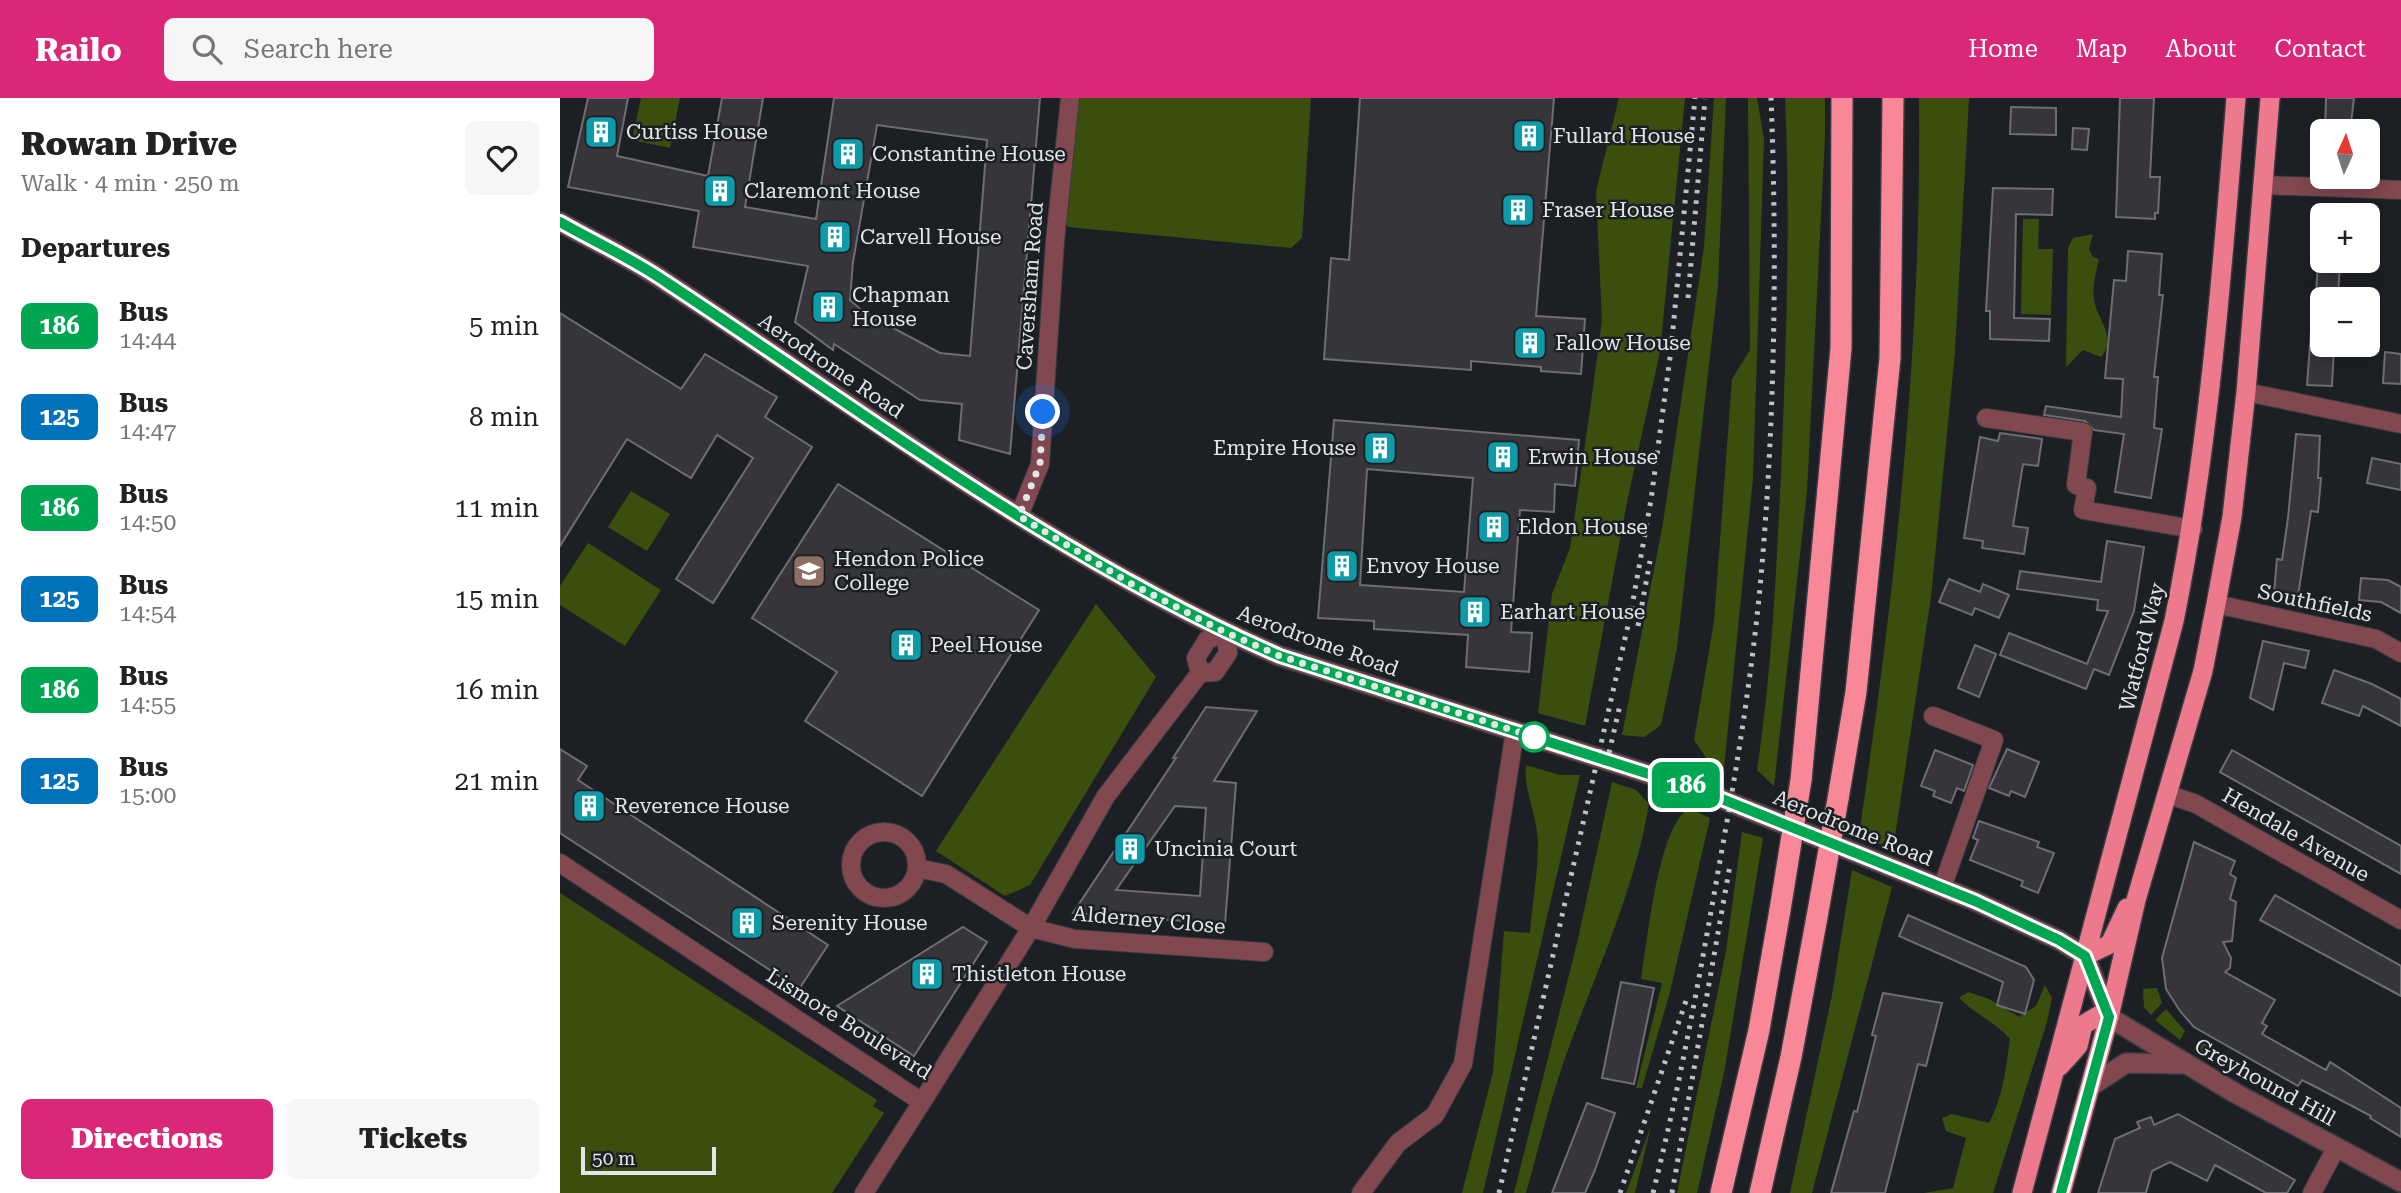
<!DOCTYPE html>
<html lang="en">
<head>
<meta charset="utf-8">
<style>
	:root { --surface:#fff; --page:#f6f6f6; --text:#222; --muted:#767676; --accent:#db2777 }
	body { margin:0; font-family:"Roboto Serif",serif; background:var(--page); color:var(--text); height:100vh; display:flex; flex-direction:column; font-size:26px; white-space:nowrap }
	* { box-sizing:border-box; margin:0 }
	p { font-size:23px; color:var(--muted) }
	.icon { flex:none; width:38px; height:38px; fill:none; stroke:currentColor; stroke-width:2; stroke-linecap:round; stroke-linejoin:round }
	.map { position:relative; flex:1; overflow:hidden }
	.sheet { display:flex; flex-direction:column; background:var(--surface); width:560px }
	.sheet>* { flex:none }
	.badge { padding:0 14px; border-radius:10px; font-size:24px; line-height:46px }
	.needle { width:46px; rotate:3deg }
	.fabs { position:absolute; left:1750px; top:21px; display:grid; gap:14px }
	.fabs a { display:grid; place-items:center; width:70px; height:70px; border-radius:10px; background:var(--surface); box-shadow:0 4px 18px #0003; font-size:35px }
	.scale { position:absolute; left:21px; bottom:18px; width:135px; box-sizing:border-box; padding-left:7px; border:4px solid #e3e6e9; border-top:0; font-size:19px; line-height:24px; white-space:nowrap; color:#e3e6e9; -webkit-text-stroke:5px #1c2025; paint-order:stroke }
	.you { position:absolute; width:35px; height:35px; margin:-18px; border:5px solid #fff; border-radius:50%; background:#1a73e8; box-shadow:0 0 0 10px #1a73e833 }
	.map>.badge { position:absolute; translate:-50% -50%; box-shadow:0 0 0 4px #fff }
	h2 { padding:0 21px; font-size:26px; line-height:63px }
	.round { display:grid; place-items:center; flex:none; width:74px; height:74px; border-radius:10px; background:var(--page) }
	.head { display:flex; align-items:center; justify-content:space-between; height:119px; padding:0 21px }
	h1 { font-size:33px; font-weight:800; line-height:52px }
	.primary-button { display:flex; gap:14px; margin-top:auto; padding:14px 21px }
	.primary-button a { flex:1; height:80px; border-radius:10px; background:var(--accent); color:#fff; font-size:28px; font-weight:800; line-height:80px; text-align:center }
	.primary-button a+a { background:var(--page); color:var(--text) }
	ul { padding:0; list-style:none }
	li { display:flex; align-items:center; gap:21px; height:91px; padding:0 21px }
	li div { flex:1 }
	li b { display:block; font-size:26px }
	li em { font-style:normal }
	li .badge { min-width:77px; font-weight:700; text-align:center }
	header { display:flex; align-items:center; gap:42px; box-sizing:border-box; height:98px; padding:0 35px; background:var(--accent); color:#fff }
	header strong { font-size:33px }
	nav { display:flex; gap:38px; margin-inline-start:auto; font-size:24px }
	.search { width:490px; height:63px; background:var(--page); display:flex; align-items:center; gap:18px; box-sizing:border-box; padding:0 24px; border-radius:10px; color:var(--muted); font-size:26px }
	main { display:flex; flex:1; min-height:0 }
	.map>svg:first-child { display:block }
	.green { fill:#3a4f0e }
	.building { fill:#37343a; stroke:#6f6c73; stroke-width:2; fill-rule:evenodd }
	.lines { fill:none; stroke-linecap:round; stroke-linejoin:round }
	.minor-casing { stroke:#383c40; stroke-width:20 }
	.tertiary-casing { stroke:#383c40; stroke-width:22 }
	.trunk-casing { stroke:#383c40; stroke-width:22 }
	.motorway-casing { stroke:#383c40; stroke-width:24 }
	.minor { stroke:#814850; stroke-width:18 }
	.tertiary { stroke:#814850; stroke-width:19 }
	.trunk { stroke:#ec7a8c; stroke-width:19 }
	.motorway { stroke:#f88898; stroke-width:21 }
	.rail { stroke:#bec1c5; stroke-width:5; stroke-dasharray:3.5 7; stroke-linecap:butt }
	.motorway-bridge-casing { stroke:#383c40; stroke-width:24; stroke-linecap:butt }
	.motorway-bridge { stroke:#f88898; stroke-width:21 }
	.line-casing { stroke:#fff; stroke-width:16 }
	.line { stroke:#00a651; stroke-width:10 }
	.walk { stroke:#e3e6e9; stroke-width:7; stroke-dasharray:0 12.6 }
	.stop-dot { fill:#fff; stroke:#00a651; stroke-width:3.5 }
	.labels { text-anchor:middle; stroke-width:5; stroke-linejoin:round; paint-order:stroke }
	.poi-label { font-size:21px; fill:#e3e6e9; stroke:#1c2025; text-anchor:start }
	.street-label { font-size:21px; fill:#e3e6e9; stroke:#1c2025 }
</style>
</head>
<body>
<header>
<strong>Railo</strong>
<div class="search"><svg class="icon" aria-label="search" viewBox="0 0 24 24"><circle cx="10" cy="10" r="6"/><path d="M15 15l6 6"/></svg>Search here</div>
<nav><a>Home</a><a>Map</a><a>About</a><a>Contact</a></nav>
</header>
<main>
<section class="sheet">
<div class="head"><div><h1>Rowan Drive</h1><p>Walk · 4 min · 250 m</p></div><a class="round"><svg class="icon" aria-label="heart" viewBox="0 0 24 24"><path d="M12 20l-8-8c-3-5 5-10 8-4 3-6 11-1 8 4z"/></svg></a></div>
<h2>Departures</h2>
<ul>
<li><span class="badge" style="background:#00a651;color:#fff">186</span><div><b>Bus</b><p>14:44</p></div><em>5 min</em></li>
<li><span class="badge" style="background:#0072bc;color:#fff">125</span><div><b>Bus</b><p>14:47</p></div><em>8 min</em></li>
<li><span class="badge" style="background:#00a651;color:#fff">186</span><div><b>Bus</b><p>14:50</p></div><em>11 min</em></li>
<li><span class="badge" style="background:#0072bc;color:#fff">125</span><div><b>Bus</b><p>14:54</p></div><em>15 min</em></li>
<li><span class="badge" style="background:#00a651;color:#fff">186</span><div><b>Bus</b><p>14:55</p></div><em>16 min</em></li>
<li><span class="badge" style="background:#0072bc;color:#fff">125</span><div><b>Bus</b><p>15:00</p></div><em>21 min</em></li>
</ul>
<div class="primary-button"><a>Directions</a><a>Tickets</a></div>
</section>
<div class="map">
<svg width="1841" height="1095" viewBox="0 0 1841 1095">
	<rect width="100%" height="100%" fill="#1c2025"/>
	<g class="green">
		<polygon points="81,0 120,0 110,50 72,42"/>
		<polygon points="519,0 751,0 742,140 731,150 508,129 503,121"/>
		<polygon points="1059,0 1125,0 1100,254 1067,404 1025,628 978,615 992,496 1010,450 1030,312 1042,222 1036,93"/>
		<polygon points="1154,0 1166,0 1158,187 1117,550 1101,627 1084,639 1062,637 1103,425 1144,149"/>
		<polygon points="1188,0 1197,0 1204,41 1193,380 1164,670 1147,661 1134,642 1154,523 1172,281 1190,252"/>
		<path d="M 1225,0 L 1265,0 L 1265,38 L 1247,394 L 1214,688 L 1197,672 C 1212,574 1216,475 1221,376 C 1226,251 1231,125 1225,0 Z"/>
		<path d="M 1359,0 L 1409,0 L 1395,254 L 1371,499 L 1333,752 L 1299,737 C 1335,494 1362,247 1359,0 Z"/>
		<polygon points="1463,121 1479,121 1478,151 1493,151 1491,217 1461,216"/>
		<path d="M 1533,136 L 1529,151 L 1533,159 L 1539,161 C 1536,174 1531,193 1535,206 C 1539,223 1557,241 1541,259 L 1523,252 L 1506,269 L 1508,150 L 1513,140 Z"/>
		<polygon points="71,393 110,416 87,453 48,429"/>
		<polygon points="28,445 101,492 65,548 0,507 0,488"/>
		<polygon points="536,506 596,579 470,787 445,798 376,753"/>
		<path d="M 966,667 L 1000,677 L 1020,677 L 923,1095 L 902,1095 L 933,974 L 944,833 L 970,835 C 972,807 978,776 978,747 C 978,718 963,693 966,667 Z"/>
		<path d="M 1052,684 L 1076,692 L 1089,706 C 1073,803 1028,889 998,981 C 986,1018 977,1057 966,1095 L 954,1095 L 1017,845 Z"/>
		<path d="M 1135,713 L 1150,720 L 1110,894 L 1082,990 L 1076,990 L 1102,885 L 1081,881 C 1088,840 1097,741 1124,714 Z"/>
		<polygon points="1182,734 1203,740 1164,975 1137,1095 1117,1095 1166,853"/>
		<polygon points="1292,772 1332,789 1252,1095 1230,1095 1272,897"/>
		<polygon points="0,795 317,1002 313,1008 324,1015 272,1095 0,1095"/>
		<path d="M 1485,887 L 1492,900 L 1487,924 L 1433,1095 L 1364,1095 L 1393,1090 L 1406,1040 L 1386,1033 L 1382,1020 L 1392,1016 L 1429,1025 C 1443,999 1446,970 1450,941 C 1435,924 1415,916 1399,900 L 1408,894 L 1429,901 L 1459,919 L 1476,908 Z"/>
		<polygon points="1597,890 1602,905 1591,917 1584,909 1583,891"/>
		<polygon points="1606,911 1625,933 1620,942 1595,922"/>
		<polygon points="1644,945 1669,959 1662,968 1635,952"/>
		<polygon points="1091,1028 1075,1095 1066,1095"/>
	</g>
	<g class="building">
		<path d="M 28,0 L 68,0 L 57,58 L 148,78 L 162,0 L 203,0 L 185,109 L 256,121 L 274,0 L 480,0 L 450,356 L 399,342 L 402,306 L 360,302 L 274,246 L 273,252 L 235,224 L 248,168 L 133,149 L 139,113 L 8,89 ZM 317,27 L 427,42 L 410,258 L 380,255 L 305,215 L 290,202 L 293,164 Z"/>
		<polygon points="800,0 994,0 976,218 1025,221 1021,276 981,273 981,269 911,263 911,272 764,261 771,160 789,162"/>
		<polygon points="1560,0 1594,0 1590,79 1600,79 1598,115 1595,115 1595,121 1556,119"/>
		<polygon points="1766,0 1794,0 1790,33 1765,33"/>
		<polygon points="1451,9 1496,10 1496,37 1450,36"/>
		<polygon points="1513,30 1529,31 1527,52 1512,51"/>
		<polygon points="1433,90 1493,91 1492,117 1456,116 1454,220 1490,221 1489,243 1430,241 1430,213 1426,213"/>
		<polygon points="1568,153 1602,156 1599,197 1603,197 1594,279 1598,279 1594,330 1602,331 1591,400 1555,394 1564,336 1534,332 1525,323 1484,317 1486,308 1561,319 1563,281 1545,280 1554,182 1566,183"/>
		<polygon points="1758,163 1780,165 1778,199 1756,197"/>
		<polygon points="0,215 121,291 145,256 217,299 205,319 252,349 153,505 116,481 193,360 157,337 131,380 67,341 0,448"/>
		<polygon points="1752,220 1762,220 1762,249 1774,250 1772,288 1747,287"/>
		<polygon points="1825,254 1841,256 1841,286 1823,285"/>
		<path d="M 774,322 L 1019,342 L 1015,388 L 995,386 L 994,414 L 960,412 L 951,534 L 972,535 L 969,574 L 906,569 L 908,537 L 814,531 L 814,523 L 758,520 ZM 807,371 L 913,380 L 904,494 L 800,487 Z"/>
		<polygon points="1440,335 1482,341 1478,368 1463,366 1453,428 1468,430 1464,456 1422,450 1423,443 1404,440 1420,339 1438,343"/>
		<polygon points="1736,336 1760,338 1758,380 1761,380 1758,414 1751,413 1738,498 1714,495 1717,461 1722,462 1728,420"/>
		<polygon points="1812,360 1841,366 1841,392 1807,385"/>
		<polygon points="278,386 479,512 362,698 245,623 277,574 192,520"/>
		<polygon points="1547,443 1584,449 1574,513 1549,577 1534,571 1526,591 1440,557 1449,535 1527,566 1548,513 1537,512 1538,502 1457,491 1460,473 1541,484"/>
		<polygon points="1801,480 1828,482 1841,489 1841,515 1821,504 1799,502"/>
		<polygon points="1389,481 1420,494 1423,486 1449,497 1439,520 1415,510 1412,517 1379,504"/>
		<polygon points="1703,543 1749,553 1745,570 1724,565 1713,612 1690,600"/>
		<polygon points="1415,547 1436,556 1419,599 1398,590"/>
		<polygon points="1774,572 1812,586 1841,601 1841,628 1803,608 1799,618 1762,605"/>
		<path d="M 646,609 L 697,613 L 654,683 L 676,685 L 665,826 L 513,815 L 616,660 L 613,660 ZM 615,708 L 646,710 L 640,798 L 556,792 Z"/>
		<polygon points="0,651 27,668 18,682 268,847 239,891 0,735"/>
		<polygon points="1447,651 1479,664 1465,699 1451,693 1449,698 1429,690"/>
		<polygon points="1375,652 1413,667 1404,693 1397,690 1391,705 1373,698 1375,693 1361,688"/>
		<polygon points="1672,652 1841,748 1841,776 1660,674"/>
		<polygon points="1419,723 1479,744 1477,749 1494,755 1478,795 1461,788 1463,783 1410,762 1418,742 1413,740"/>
		<polygon points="1634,744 1675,763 1670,776 1676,780 1670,801 1676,804 1672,843 1663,844 1671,860 1670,870 1665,874 1715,902 1702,925 1707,928 1702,936 1766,972 1770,964 1841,1010 1841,1039 1810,1020 1811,1018 1754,988 1742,982 1738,988 1634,929 1620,913 1606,891 1602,860"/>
		<polygon points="1715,797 1841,868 1841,898 1700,822"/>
		<polygon points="1348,817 1466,869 1474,882 1465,916 1437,907 1443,884 1339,838"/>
		<polygon points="403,829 427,844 354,958 277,908"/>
		<polygon points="1061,884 1094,890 1074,986 1042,980"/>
		<polygon points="1323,895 1382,905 1366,968 1358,966 1325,1095 1271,1095 1294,1013 1297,1014 1316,938 1312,937"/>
		<polygon points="1027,1005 1055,1015 1035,1072 1025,1095 992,1095"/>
		<polygon points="1618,1016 1735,1082 1727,1095 1706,1095 1655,1067 1647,1083 1610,1064 1592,1073 1586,1095 1538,1095 1555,1041 1580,1030 1577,1024 1591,1019 1594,1027"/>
	</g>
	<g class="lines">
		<defs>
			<g id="minor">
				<polyline points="1703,87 1841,92"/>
				<polyline points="1686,294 1841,326"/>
				<polyline points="1426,320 1523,334 1516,387 1527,390 1523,412 1633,431"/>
				<polyline points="459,418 480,366 495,143 510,0"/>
				<polyline points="1656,506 1816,541 1841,555"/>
				<polyline points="1373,618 1434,642 1382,790"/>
				<polyline points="1607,696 1636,706 1841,822"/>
				<circle cx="324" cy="767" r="33"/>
				<polyline points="0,765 362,1004 471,830 546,698 640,575 636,560 647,542 665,534 668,555 655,574 640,575"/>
				<polyline points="357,770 386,776 471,830 515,841 704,854"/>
				<polyline points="304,1095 362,1004"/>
				<polyline points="801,1095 838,1045 875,1017 903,966 955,633"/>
				<polyline points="1752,1095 1776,1050"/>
			</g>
			<g id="tertiary">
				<path d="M 0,124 C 35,144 73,161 106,184 C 307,315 499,462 720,558 L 1142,693 L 1415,803 L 1499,842 L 1525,858 L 1549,919 L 1675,995 L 1841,1084"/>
				<polyline points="1531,988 1566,965 1625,966"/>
			</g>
			<g id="trunk">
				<polyline points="1525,858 1550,846 1567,810"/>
				<polyline points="1499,969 1518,948 1523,927 1538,918 1549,919"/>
				<path d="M 1462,1095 L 1614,523 C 1649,350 1662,176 1676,0"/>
				<polyline points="1501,1095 1549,919 1576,802 1643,573 1656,506 1672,419 1686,294 1710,0"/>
			</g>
			<g id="motorway">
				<polyline points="1241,682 1281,250 1282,0"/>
				<polyline points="1278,701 1296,594 1330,260 1333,0"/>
				<polyline points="1161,1095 1199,932 1220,812"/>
				<polyline points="1200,1095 1231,959 1257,819"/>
			</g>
		</defs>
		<use href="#minor" class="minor-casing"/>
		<use href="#tertiary" class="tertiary-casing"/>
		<use href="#trunk" class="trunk-casing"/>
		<use href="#motorway" class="motorway-casing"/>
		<use href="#minor" class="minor"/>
		<use href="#tertiary" class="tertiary"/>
		<use href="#trunk" class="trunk"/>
		<use href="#motorway" class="motorway"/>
		<g class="rail">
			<polyline points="1128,200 1145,1"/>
			<polyline points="1078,528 1090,463"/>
			<polyline points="1049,655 1060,607"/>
			<polyline points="939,1095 1071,514 1091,402 1111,252 1135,0"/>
			<polyline points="1060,1095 1128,897"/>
			<path d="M 1093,1095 C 1121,983 1141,871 1161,757 C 1179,657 1195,557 1203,455 C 1215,304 1217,151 1211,0"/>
			<polyline points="1112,1095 1170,767"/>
		</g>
		<defs>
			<g id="motorway-bridge">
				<polyline points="1220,812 1241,682"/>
				<polyline points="1257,819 1278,701"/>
			</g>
		</defs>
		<use href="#motorway-bridge" class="motorway-bridge-casing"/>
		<use href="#motorway-bridge" class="motorway-bridge"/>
	</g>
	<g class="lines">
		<defs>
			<path id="line" d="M 0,124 C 35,144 73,161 106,184 C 307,316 499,462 720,558 L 1142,693 L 1415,803 L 1499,842 L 1525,858 L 1549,919 L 1501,1095"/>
		</defs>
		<use href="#line" class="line-casing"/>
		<use href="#line" class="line"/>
		<polyline class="walk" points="483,314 480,366 459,418 570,485 665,534 720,558 974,639"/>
	</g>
	<defs>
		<symbol id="building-square" viewBox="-11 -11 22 22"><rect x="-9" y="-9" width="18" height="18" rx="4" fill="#0f9aa8" stroke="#1c2025"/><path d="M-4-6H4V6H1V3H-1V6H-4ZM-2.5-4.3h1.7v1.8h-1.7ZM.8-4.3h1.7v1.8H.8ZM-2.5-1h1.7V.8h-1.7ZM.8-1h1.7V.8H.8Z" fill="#fff"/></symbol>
		<symbol id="university-square" viewBox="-11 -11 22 22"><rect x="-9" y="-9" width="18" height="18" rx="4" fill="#8d6e63" stroke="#1c2025"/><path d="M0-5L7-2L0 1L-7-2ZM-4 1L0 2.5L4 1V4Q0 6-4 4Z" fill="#fff"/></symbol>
	</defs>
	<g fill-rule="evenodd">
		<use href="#building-square" x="22" y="15" width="38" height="38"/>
		<use href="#building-square" x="950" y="19" width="38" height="38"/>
		<use href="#building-square" x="269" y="37" width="38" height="38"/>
		<use href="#building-square" x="141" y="74" width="38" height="38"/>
		<use href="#building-square" x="939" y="93" width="38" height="38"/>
		<use href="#building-square" x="256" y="120" width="38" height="38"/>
		<use href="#building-square" x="249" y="190" width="38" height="38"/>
		<use href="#building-square" x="951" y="226" width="38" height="38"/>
		<use href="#building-square" x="801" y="331" width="38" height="38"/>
		<use href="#building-square" x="924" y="340" width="38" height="38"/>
		<use href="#building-square" x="915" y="410" width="38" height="38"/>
		<use href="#building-square" x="763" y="449" width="38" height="38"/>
		<use href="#university-square" x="230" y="454" width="38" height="38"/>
		<use href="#building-square" x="896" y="495" width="38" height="38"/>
		<use href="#building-square" x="327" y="528" width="38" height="38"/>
		<use href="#building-square" x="10" y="689" width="38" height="38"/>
		<use href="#building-square" x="551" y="732" width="38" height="38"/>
		<use href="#building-square" x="168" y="806" width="38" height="38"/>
		<use href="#building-square" x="348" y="857" width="38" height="38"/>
	</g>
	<circle class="stop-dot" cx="974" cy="639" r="14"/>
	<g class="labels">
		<g class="poi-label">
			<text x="66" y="41">Curtiss House</text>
			<text x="993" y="45">Fullard House</text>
			<text x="312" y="63">Constantine House</text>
			<text x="184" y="100">Claremont House</text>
			<text x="982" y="119">Fraser House</text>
			<text x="300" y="146">Carvell House</text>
			<text x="292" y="204">Chapman<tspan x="292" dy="24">House</tspan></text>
			<text x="995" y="252">Fallow House</text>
			<text x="796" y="357" text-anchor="end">Empire House</text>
			<text x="968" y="366">Erwin House</text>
			<text x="958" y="436">Eldon House</text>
			<text x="274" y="468">Hendon Police<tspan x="274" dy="24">College</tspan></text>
			<text x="806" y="475">Envoy House</text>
			<text x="940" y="521">Earhart House</text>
			<text x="370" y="554">Peel House</text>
			<text x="54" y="715">Reverence House</text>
			<text x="594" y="758">Uncinia Court</text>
			<text x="212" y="832">Serenity House</text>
			<text x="392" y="883">Thistleton House</text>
		</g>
		<g class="street-label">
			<text transform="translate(470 188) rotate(-86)" y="7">Caversham Road</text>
			<text transform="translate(271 268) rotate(34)" y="7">Aerodrome Road</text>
			<text transform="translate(1755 505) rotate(12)" y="7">Southfields</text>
			<text transform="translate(758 543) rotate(20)" y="7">Aerodrome Road</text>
			<text transform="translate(1582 549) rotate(-76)" y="7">Watford Way</text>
			<text transform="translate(1293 730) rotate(22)" y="7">Aerodrome Road</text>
			<text transform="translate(1736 737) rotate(30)" y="7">Hendale Avenue</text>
			<text transform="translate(589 822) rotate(5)" y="7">Alderney Close</text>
			<text transform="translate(289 926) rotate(32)" y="7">Lismore Boulevard</text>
			<text transform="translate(1705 984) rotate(29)" y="7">Greyhound Hill</text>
		</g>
	</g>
</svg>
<div class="fabs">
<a><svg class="needle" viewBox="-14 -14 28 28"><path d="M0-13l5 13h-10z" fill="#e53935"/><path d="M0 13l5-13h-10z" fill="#767676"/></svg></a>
<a>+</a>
<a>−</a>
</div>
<div class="scale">50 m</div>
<div class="you" style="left:483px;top:314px"></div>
<b class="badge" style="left:1126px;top:687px;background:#00a651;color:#fff">186</b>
</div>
</main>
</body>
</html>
